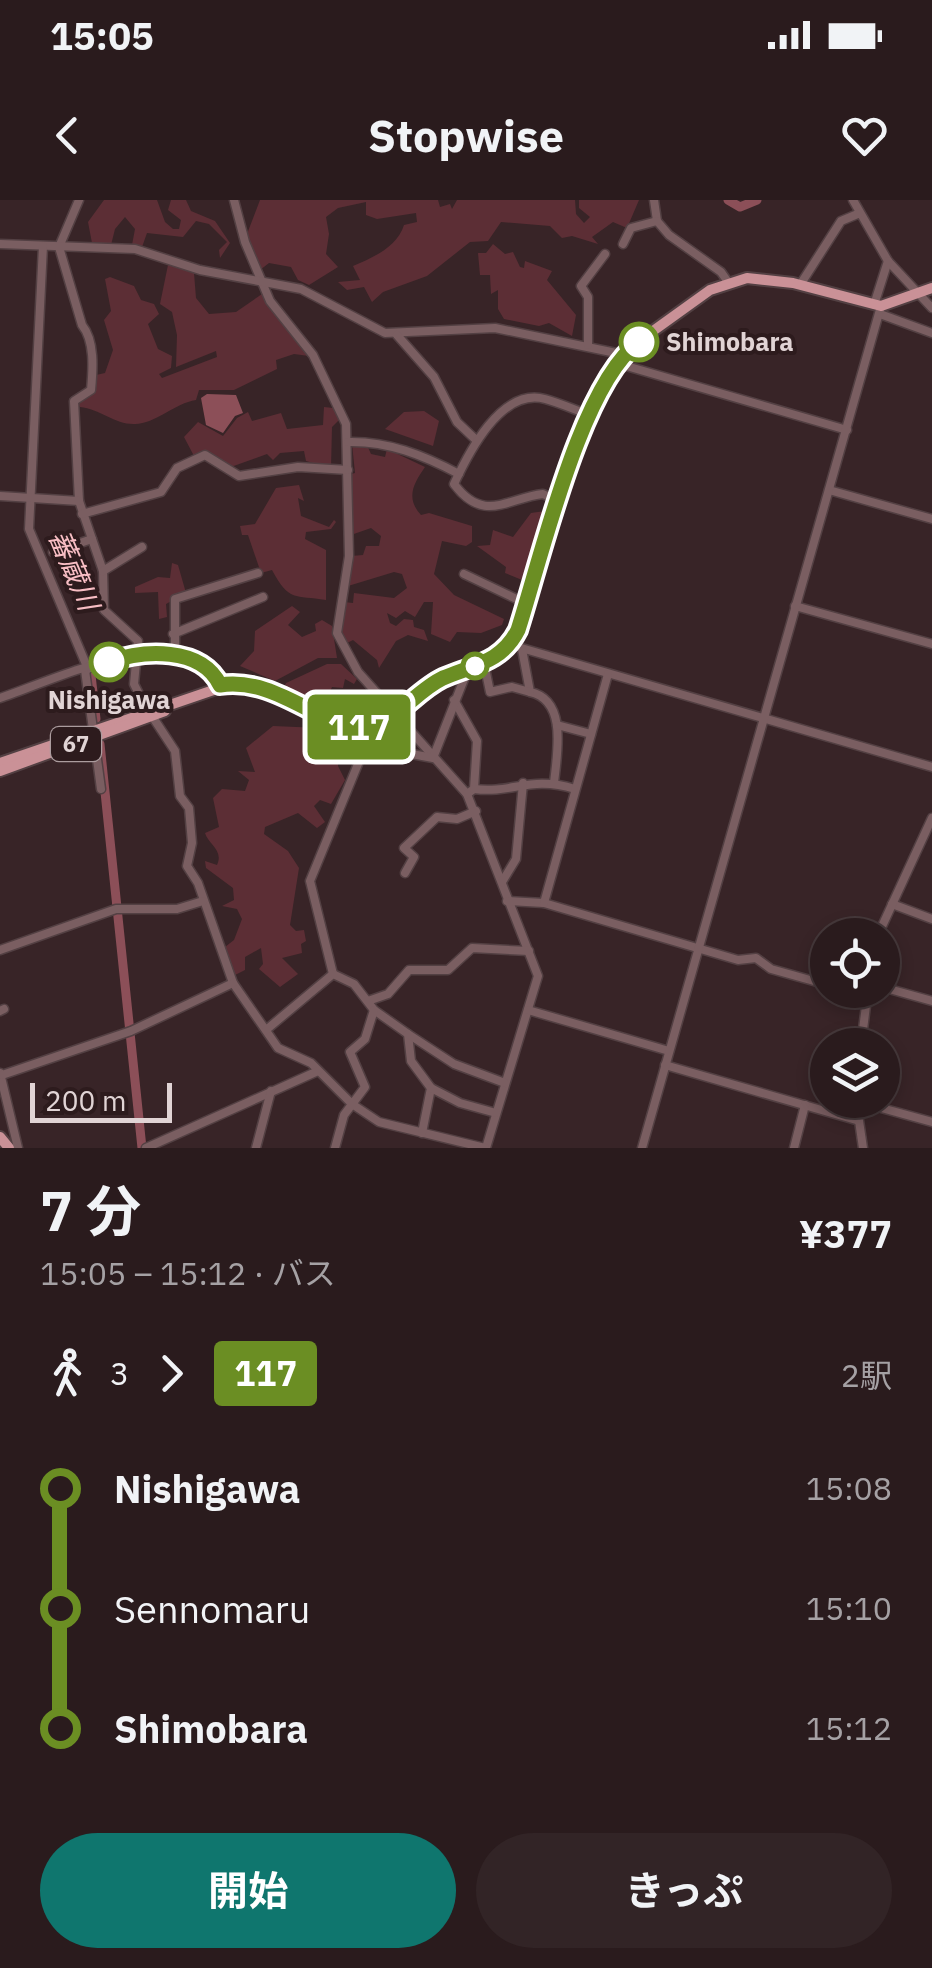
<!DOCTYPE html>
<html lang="ja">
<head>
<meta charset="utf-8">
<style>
	:root { --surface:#2a1b1d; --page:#322426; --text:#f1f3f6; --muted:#a5a1a4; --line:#46393b; --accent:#0f766e }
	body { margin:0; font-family:"IBM Plex Sans","Noto Sans JP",sans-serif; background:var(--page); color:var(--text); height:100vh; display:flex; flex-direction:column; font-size:38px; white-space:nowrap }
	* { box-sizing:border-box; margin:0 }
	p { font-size:32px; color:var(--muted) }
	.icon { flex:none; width:55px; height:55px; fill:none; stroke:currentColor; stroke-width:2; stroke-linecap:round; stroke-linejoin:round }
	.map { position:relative; height:948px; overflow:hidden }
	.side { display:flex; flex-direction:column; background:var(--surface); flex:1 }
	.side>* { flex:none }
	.badge { padding:0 20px; border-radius:8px; font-size:35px; line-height:65px }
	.fabs { position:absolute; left:810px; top:718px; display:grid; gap:20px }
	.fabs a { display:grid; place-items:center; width:90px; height:90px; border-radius:50%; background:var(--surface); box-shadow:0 5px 15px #0003,0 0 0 2px var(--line); font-size:50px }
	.scale { position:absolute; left:30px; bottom:25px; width:142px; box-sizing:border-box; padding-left:10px; border:5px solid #e1d4d5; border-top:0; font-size:28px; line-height:35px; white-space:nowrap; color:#e1d4d5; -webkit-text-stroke:8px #2d1b1d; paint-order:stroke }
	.map>.badge { position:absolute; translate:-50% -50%; box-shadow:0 0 0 5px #fff }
	.legs { display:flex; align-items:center; gap:15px; height:110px; padding:0 40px; font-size:32px }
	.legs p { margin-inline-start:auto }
	.summary { display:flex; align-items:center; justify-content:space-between; height:170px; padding:0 40px }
	h1 { font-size:55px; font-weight:700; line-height:75px }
	.cta { display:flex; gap:20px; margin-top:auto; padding:20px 40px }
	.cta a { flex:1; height:115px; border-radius:60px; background:var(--accent); color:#fff; font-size:40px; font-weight:700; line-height:115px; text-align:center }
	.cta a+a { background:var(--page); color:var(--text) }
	ul { padding:0 40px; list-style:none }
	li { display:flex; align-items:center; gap:35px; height:120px; font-size:38px }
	li i { display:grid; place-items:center; width:15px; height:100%; margin:0 12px; background:currentColor }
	li i::after { content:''; width:25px; height:25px; margin:-12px; border:8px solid; border-radius:50%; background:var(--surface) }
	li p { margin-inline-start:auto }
	li:first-child i { background:linear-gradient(#0000 50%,currentColor 0) }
	li:last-child i { background:linear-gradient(currentColor 50%,#0000 0) }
	.status { display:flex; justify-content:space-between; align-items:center; height:70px; padding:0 50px; background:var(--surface); direction:ltr }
	.status svg { height:28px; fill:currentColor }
	header { display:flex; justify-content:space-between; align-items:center; height:130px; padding:0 40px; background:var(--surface); font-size:45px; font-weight:700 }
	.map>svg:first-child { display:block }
	.green { fill:#5c2e35 }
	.water { fill:#8c4f58 }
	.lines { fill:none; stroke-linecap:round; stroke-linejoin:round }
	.river { stroke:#8c4f58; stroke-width:9 }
	.minor-casing { stroke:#534043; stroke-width:11 }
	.major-casing { stroke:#534043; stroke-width:14 }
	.minor { stroke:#7a5e61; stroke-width:8 }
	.major { stroke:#ca9197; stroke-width:10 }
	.line-1-casing { stroke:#fff; stroke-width:22 }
	.line-1 { stroke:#6b8e23; stroke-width:15 }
	.stop-1-dot { fill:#fff; stroke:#6b8e23; stroke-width:5 }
	.labels { text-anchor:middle; stroke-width:8; stroke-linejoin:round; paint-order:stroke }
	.shield { fill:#2d1b1d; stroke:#ab9c9e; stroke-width:2.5 }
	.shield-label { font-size:22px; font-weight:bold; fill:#e1d4d5 }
	.stop-label { font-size:25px; font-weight:bold; fill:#e1d4d5; stroke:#2d1b1d; text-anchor:start }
	.water-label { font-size:28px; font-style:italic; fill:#f8bec4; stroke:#2d1b1d }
</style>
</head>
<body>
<div class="status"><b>15:05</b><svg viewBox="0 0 49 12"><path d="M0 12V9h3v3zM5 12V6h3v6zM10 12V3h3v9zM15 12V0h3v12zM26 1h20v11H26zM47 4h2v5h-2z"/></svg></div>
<header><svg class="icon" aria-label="back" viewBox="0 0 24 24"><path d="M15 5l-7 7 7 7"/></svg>Stopwise<svg class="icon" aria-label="heart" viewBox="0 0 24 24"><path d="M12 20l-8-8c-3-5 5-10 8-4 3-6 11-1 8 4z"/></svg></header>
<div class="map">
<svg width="932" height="948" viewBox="0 0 932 948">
	<rect width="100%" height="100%" fill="#382427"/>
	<g class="green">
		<polygon points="104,0 157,0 165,22 173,29 179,29 181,20 168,10 171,0 186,0 191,11 215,21 230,43 220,58 219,50 227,42 209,24 196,21 183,37 147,33 142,47 132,45 135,29 125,17 115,29 111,45 92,43 88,22"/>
		<path d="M 260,0 L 438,0 L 440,7 L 450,4 L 452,9 L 457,0 L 575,0 L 576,14 L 584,23 L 590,17 L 579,8 L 579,0 L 639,0 L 627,28 L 613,22 L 592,37 L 598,44 L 572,36 L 562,38 L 550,26 L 501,22 L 488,41 L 470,42 L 427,76 L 383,92 L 372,102 L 364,87 L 347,90 L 338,82 L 360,80 L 353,66 C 374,57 397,47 404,25 L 417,22 L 416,13 L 377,19 L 366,15 L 366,2 L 338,8 L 326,17 L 329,34 L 326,54 L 338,67 L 309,85 L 298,80 L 291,67 L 269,63 L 260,70 L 247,34 Z"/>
		<polygon points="493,44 505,54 513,52 520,67 524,68 525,61 552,71 547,80 576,115 572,136 549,123 539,126 504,119 498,109 498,90 491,94 490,75 480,75 478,53 486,53"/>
		<path d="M 168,65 L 194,73 L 196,98 L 209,114 L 236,112 L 262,94 L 309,156 L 294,154 L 276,160 L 277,169 L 234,190 L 199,190 L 196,200 C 175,203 155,224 135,224 C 116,225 100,209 80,207 L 76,201 L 94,191 L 96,175 L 105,173 L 113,150 L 104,120 L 111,111 L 105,79 L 110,77 L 134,86 L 141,100 L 154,104 L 159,114 L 148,124 L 158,149 L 172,156 L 171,168 L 159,174 L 162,178 L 217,157 L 216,151 L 176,167 L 177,135 L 172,112 L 160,104 Z"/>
		<polygon points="324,207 333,208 339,220 332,227 331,268 306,261 304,251 280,253 273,260 267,254 228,268 205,253 194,256 184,237 198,222 223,236 237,218 248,212 252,221 281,213 287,229 323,225"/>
		<polygon points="424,211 439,221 433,246 385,229 404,212"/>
		<path d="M 366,243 L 371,254 L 385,257 L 387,249 L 425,267 C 414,283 405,298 421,315 L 429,313 L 472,326 L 472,342 L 466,346 L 442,341 L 434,374 L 454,395 L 504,419 L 502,425 L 481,433 L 457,432 L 450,442 L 431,434 L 433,402 L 424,402 L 415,417 L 405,411 L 396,418 L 387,413 L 390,423 L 396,426 L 404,419 L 413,420 L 414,427 L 424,430 L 428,441 L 408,435 L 396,441 L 379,468 L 377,460 L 353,440 L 345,444 L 339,433 L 344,402 L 353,403 L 354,393 L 394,398 L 407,388 L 402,374 L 394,372 L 348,386 L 351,356 L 363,355 L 366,346 L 379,346 L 381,336 L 371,328 L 351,335 L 351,274 L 355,273 L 352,244 Z"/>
		<path d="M 299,285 L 304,301 L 298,298 L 301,316 L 329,327 L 334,320 L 336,322 L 331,329 L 306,332 L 305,339 L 326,350 L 326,400 C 295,395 289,402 272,370 L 261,373 L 248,335 L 242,335 L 240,326 L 255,324 L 276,288 Z"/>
		<polygon points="547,304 555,307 527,382 505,373 506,367 477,346 490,345 493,330 513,337 531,313 545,311"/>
		<polygon points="172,363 178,365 186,393 166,404 167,417 159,419 158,392 135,393 135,387 158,377 170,378"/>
		<polygon points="292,406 300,412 288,425 302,437 316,431 315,424 322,420 332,426 337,458 318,458 275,481 240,466 254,451 255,431"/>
		<polygon points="327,464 341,464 357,479 354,484 345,479 343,488 332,487 321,511 283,490 286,483"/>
		<path d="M 273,526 L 320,528 L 322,539 L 342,539 L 355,547 L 357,557 L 352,560 L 343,548 L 338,549 L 338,566 L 345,580 L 331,604 L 320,600 L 314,606 L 325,622 L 317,628 L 298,613 L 265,627 L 264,634 L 288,651 L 299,668 L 290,725 L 296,731 L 304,730 L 306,741 L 301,744 L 302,753 L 282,758 L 298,774 L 280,787 L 259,769 L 263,764 L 261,748 L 245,757 L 245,770 L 235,775 L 225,747 L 234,740 L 242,719 L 237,709 L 222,706 L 234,700 L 233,688 L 206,668 L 205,661 L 217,665 C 224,650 208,644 205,633 L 219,627 L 213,598 L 222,589 L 245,591 L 249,580 L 238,571 L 255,572 L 246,548 Z"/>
	</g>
	<polygon class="water" points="207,194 236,195 243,213 235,216 223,233 206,225 201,198"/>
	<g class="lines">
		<g class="river">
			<polyline points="728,0 740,7 757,0"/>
			<polyline points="91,475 96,519"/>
			<polyline points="100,544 142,948"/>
		</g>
		<defs>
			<g id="minor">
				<path d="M 79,0 L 59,47 L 82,125 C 95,141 93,169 91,190 L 74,201 L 79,301 L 103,371 L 104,410 L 138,441 L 134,484 L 147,510"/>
				<polyline points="234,0 245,42 270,101 313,155 346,224 349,356 337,433 358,472 467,594 538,776 486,948"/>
				<polyline points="654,0 657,21 669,35 721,72 728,82"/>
				<polyline points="853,0 888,61 932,108"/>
				<polyline points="0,44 135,49 200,70 301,89 385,133 495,128 621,154"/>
				<polyline points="623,44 631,28 657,21"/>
				<polyline points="43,46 29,329 88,469"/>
				<polyline points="800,85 841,21 860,13"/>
				<polyline points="874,105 888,61"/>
				<polyline points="880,114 932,133"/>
				<polyline points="397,135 434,177 457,222 475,239"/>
				<polyline points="588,145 588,97 581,86 605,54"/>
				<polyline points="616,163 847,230"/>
				<path d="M 348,242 C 388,241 423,255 459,274"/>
				<polyline points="829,290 932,319"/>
				<polyline points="0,296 79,301"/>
				<path d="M 560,302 L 543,294 C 507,298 484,324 454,284 C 468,254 501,187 545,199 C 560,203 575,210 590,215"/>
				<polyline points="82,314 161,292 177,268 205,255 239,276 298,267 348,270"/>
				<polyline points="53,352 92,339"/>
				<polyline points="103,371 142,347"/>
				<polyline points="464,374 527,404"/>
				<polyline points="795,406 932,444"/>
				<polyline points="173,434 263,397"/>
				<polyline points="511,445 932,567"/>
				<path d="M 522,449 L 530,492 C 568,500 557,554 554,583"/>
				<polyline points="175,456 175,399 258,373"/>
				<polyline points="484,463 490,492 512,487 530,492"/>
				<polyline points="85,470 101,589"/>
				<path d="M 0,498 C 52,481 186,415 220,485"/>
				<polyline points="454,500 477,541 474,589 467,594"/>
				<polyline points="152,516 175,551 180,596 189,608 192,643 187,666 198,683 233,783 278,848 311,863 352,904 379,922 485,948"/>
				<polyline points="557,525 591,534"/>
				<polyline points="364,541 385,549 433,558 468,469"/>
				<path d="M 474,589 C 513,594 530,575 575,589"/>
				<polyline points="405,673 414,657 404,648 437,617 457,619 476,611"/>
				<polyline points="502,682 516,659 523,583"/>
				<polyline points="507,701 544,703 738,760 756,758 771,769 828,785"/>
				<polyline points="544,703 608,474"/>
				<polyline points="892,704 932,719"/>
				<polyline points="878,735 932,618"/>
				<polyline points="0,750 116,709 177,709 203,701"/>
				<polyline points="333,774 310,681 358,564 364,527"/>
				<polyline points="882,787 932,801"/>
				<polyline points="845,790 867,796"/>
				<polyline points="368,801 388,794 409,770 448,770 472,748 529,751"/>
				<polyline points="528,810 669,851"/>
				<polyline points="0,811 4,809"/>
				<polyline points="266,830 333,774 354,784 374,810 408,834 411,861 431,888 422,933"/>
				<polyline points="408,834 454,864 505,883"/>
				<polyline points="861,845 868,790"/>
				<polyline points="665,865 856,920"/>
				<polyline points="0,873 18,948"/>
				<polyline points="2,875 131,831 233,783"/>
				<polyline points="431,888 460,903 496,913"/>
				<polyline points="856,900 863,948"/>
				<polyline points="856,901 932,922"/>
				<polyline points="146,948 318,871"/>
				<polyline points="256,948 271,891"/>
				<polyline points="335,948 344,915 365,887 350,852 365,839 374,810"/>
				<polyline points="642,948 881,106"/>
				<polyline points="794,948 805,905"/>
			</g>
			<g id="major">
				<polyline points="0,563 237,482 280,492 335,523 364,527 380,522 440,480 498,458 511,445 576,250 621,154 710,90 747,78 793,83 881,106 932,88"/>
				<polyline points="0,571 165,511"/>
				<polyline points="0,937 9,948"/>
			</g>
		</defs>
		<use href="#minor" class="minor-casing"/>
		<use href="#major" class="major-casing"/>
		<use href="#minor" class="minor"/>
		<use href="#major" class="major"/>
	</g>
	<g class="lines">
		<defs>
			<path id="line-1" d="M 109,462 C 143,450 201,446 220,485 C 285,475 333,544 380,523 C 403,512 420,489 443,478 C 474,465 502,462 518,430 C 541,359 581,183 639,142"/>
		</defs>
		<use href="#line-1" class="line-1-casing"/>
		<use href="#line-1" class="line-1"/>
	</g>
	<g class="stop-1-dot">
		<circle cx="639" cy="142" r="18"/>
		<circle cx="109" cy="462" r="18"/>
		<circle cx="475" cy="466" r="12"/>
	</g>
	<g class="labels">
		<rect class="shield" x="51" y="527" width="50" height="34" rx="8"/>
		<g class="shield-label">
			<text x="76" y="552">67</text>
		</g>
		<g class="stop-label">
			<text x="666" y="151">Shimobara</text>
			<text x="109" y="509" text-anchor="middle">Nishigawa</text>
		</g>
		<g class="water-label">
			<text transform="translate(74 370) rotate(67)" y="10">蕃蔵川</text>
		</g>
	</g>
</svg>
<div class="fabs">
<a><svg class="icon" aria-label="locate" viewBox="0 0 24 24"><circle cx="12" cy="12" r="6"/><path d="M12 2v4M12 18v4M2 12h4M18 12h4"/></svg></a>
<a><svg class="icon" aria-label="layers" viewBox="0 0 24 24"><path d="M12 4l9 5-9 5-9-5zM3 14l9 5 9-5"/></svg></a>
</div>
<div class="scale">200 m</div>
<b class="badge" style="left:359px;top:527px;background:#6b8e23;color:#fff">117</b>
</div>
<section class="side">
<div class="summary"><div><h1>7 分</h1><p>15:05 – 15:12 · バス</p></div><b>¥377</b></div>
<div class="legs"><svg class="icon" aria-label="walk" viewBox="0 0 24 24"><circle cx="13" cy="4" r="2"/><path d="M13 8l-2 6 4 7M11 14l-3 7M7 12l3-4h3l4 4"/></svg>3<svg class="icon" aria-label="forward" viewBox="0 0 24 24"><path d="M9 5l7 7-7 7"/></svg><b class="badge" style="background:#6b8e23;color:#fff">117</b><p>2駅</p></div>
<ul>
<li><i style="color:#6b8e23"></i><b>Nishigawa</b><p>15:08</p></li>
<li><i style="color:#6b8e23"></i><span>Sennomaru</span><p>15:10</p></li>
<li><i style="color:#6b8e23"></i><b>Shimobara</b><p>15:12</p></li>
</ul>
<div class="cta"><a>開始</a><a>きっぷ</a></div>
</section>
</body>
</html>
